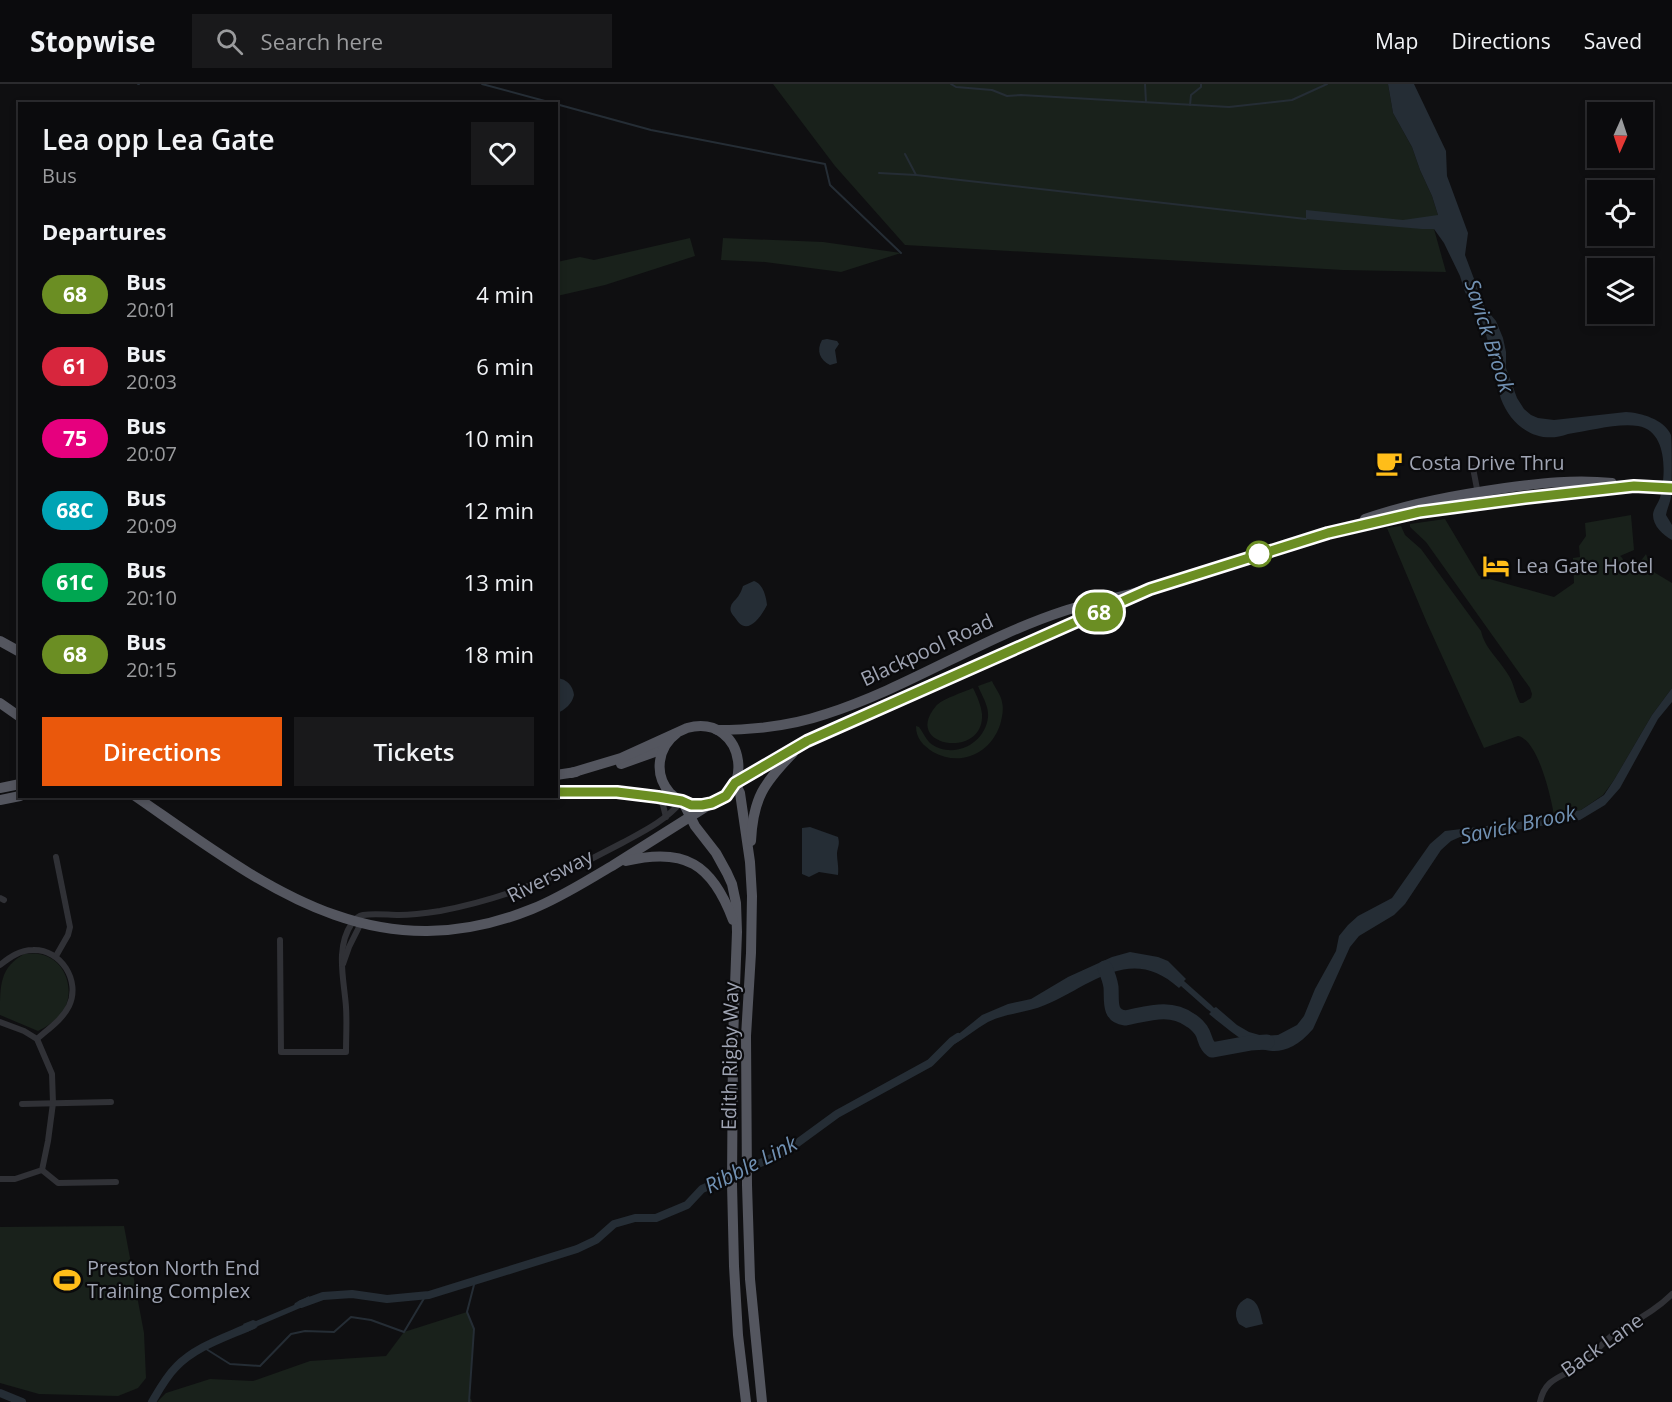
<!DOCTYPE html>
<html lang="en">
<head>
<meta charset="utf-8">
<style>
	:root { --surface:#0b0b0d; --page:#19191b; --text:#f1f3f6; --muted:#9a9b9d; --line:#2b2b2e; --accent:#ea580c }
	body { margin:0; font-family:"Open Sans",sans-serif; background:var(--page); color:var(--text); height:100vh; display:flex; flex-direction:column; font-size:22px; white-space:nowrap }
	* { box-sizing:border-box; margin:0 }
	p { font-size:20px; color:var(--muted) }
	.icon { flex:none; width:33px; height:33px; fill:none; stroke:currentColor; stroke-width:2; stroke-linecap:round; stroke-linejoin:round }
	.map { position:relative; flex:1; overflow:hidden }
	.details { position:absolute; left:18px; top:18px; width:540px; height:696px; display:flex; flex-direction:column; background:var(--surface); border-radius:0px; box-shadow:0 3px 9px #0003,0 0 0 2px var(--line) }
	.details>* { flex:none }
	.badge { padding:0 12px; border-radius:20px; font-size:21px; line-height:39px }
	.needle { width:39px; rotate:183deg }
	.tools { position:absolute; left:1587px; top:18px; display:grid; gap:12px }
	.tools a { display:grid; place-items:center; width:66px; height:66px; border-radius:0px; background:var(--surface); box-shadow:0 3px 9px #0003,0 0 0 2px var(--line); font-size:30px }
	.map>.badge { position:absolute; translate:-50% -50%; box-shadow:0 0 0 3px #fff }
	h2 { padding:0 24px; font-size:22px; line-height:54px }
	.round { display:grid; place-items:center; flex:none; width:63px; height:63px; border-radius:0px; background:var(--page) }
	.summary { display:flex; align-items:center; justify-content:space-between; height:102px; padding:0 24px }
	h1 { font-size:28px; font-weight:600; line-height:45px }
	.button { display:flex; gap:12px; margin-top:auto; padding:12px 24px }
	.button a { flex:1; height:69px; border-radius:0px; background:var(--accent); color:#fff; font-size:24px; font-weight:600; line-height:69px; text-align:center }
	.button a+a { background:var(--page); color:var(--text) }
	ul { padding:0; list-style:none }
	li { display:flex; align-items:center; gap:18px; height:72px; padding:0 24px }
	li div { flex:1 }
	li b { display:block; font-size:22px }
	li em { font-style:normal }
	li .badge { min-width:66px; font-weight:700; text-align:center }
	header { display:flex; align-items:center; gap:36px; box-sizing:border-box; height:84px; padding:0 30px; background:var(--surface); border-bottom:2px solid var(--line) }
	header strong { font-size:28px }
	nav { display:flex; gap:33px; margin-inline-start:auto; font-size:21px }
	.search { width:420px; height:54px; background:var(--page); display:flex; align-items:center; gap:15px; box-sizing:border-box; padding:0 21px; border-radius:0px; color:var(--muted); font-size:22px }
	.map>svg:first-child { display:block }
	.green { fill:#19211b }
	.water { fill:#252d35 }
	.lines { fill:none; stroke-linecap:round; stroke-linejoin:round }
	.stream { stroke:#252d35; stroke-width:2 }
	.canal { stroke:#252d35; stroke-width:8 }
	.river { stroke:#252d35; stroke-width:15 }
	.minor { stroke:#303136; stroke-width:6 }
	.trunk { stroke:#54565f; stroke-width:10 }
	.line-casing { stroke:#fff; stroke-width:14 }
	.line { stroke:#6b8e23; stroke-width:9 }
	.stop-dot { fill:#fff; stroke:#6b8e23; stroke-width:3 }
	.labels { text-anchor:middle; stroke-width:4.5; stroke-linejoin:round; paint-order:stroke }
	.poi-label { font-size:20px; fill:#9fa4b3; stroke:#0a0a0c; text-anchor:start }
	.street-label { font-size:20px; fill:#9fa4b3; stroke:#0a0a0c }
	.water-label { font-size:21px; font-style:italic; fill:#7191b3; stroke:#0a0a0c }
</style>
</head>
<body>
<header>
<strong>Stopwise</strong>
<div class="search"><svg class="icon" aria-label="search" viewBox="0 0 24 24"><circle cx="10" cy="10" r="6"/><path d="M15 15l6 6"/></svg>Search here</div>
<nav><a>Map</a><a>Directions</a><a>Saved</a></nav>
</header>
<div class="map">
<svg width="1672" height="1318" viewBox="0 0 1672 1318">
	<rect width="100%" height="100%" fill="#0f0f11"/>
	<g class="green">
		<polygon points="773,0 1388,0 1393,29 1412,63 1420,86 1432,112 1438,131 1434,145 1446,188 1343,186 905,161 835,82"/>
		<polygon points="690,154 695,172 605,201 557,212 557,178 580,173 594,176"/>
		<polygon points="723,154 823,158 901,169 841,188 765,178 721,176"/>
		<path d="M 1631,431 L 1634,466 L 1620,472 C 1623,474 1624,478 1626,479 C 1634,485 1643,475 1646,470 L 1652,487 L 1672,499 L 1672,604 L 1652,631 L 1614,696 L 1603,711 L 1581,726 L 1554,731 C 1551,713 1538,656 1518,652 L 1484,664 L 1427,539 L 1387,444 L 1401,442 L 1405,451 L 1421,465 L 1481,547 C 1485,565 1500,576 1509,592 C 1514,600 1515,610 1520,619 L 1523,619 L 1531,614 L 1532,610 L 1530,604 L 1426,458 L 1410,443 L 1410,440 L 1445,435 L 1479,492 L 1554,513 L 1574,499 L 1573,474 L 1580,473 L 1579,462 L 1586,452 L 1585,439 Z"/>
		<path d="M 992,597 C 995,604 1001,611 1002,618 C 1004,625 1002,634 1000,641 C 990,670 960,683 933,668 C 923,661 916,655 916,642 L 919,643 C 923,648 925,654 930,659 C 952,676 985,661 988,633 C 989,622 982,612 978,602 Z"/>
		<path d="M 973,604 C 977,612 981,621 982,630 C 985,676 901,663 936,622 C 942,615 964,608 973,604 Z"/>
		<path d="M 24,870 C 29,870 34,869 38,870 C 64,873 76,904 64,926 C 58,935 48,942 38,947 L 0,931 C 0,900 0,884 24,870 Z"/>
		<polygon points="124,1142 144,1249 146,1294 138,1304 118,1312 39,1310 0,1299 0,1143"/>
		<polygon points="467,1228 474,1245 469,1314 471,1315 472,1318 157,1318 166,1309 210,1295 253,1297 310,1277 386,1272 404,1248"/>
	</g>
	<g class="water">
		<path d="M 1388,0 L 1414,0 L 1446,67 L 1447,92 L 1468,149 L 1465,171 L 1485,224 L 1496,237 L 1503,254 L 1506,268 L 1506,284 L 1517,314 L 1524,325 L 1531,331 L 1538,334 L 1554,336 L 1626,328 C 1641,329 1664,335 1671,351 C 1672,357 1672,404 1671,413 C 1670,419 1667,425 1666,431 L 1672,441 L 1672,456 C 1663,451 1653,442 1653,431 C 1653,425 1658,420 1660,414 C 1666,391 1668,347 1638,342 C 1616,339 1590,347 1568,350 C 1539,361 1512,344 1501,315 C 1496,300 1495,284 1491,269 L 1494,268 L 1492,260 L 1489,261 L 1482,237 L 1465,208 L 1460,192 L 1444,159 L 1434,145 L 1422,145 L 1306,135 L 1306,126 L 1403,136 L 1438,131 L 1432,112 L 1420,86 L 1412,63 L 1393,29 Z"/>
		<path d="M 827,255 L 837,257 L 839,260 L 835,266 L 837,279 L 830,281 C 820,276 816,267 822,256 Z"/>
		<path d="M 754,497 C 763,500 766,512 767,521 C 761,533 747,553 736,535 C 733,531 729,528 731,522 C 732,518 737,515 739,511 C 741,508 742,505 743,502 Z"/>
		<path d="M 557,594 C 567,595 573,602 574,611 C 572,620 565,626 557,629 Z"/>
		<path d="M 1672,604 L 1672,618 L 1658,635 L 1620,704 L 1605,721 L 1580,736 L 1502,748 L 1460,753 L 1451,757 L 1441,766 L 1405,820 L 1394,831 L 1359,852 L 1350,863 L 1313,945 C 1275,989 1244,958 1209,930 L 1211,928 L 1207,925 L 1181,902 L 1179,904 C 1131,860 1092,901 1045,921 C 1027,929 1006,929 988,938 C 976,945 965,954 953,961 L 950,957 L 982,931 L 1008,920 L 1031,915 L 1068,893 L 1112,873 L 1130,868 L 1158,873 L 1168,877 L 1186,895 L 1184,897 L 1211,921 L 1214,924 L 1216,923 L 1237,941 L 1249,948 L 1263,952 L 1278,951 L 1297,941 L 1304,932 L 1315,905 L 1336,867 L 1339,852 L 1348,841 L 1358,832 L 1392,814 L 1430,760 L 1445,747 L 1519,738 L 1581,726 L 1604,711 L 1614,696 L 1652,631 Z"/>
		<path d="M 810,743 L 838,753 C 840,760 838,762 837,769 C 837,777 839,783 838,791 L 819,788 L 809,793 L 802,790 L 802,744 Z"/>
		<polygon points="309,1212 312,1219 258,1242 256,1244 247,1248 243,1240 253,1236 256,1237 294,1221 295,1219"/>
		<path d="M 1247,1214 C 1259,1216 1260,1229 1263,1240 L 1246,1244 L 1239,1240 C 1233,1230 1236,1219 1247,1214 Z"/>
	</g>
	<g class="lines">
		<g class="stream">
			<polyline points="138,0 139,0"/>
			<polyline points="482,0 556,20"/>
			<polyline points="951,0 956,3 992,6 1007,12 1021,11 1229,23 1292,16 1327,0"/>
			<polyline points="1145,0 1146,18"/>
			<polyline points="556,20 651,46 825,80 830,101 901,169"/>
			<polyline points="1190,21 1191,11 1201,3 1201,0"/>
			<polyline points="905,70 916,91"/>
			<polyline points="879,89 916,91 1306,135"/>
			<polyline points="203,1263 230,1280 260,1282 291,1250 305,1247 334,1248 351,1233 371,1236 404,1248 426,1211"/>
			<polyline points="469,1318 474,1245 467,1228 475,1197"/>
		</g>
		<g class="canal">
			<polyline points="301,1220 323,1212 352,1210 387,1215 429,1211 577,1165 596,1156 614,1140 635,1134 656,1134 687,1121 702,1105 785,1068 837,1030 930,979 952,957 958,953"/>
			<polyline points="0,1309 22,1318"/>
			<path d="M 152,1318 C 159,1306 166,1293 176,1283 C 196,1262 227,1253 253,1241"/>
		</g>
		<path class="river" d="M 1105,884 C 1108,891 1110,896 1111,903 C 1112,916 1108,932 1125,934 C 1147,930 1170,921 1190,936 C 1194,938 1198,942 1201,946 C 1206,953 1204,960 1212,966 L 1250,959 L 1267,958"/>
		<g class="minor">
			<polyline points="1473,384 1478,410"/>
			<polyline points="660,714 663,721 666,733"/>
			<polyline points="56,773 70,843 68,851 56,872"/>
			<polyline points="0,814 4,816"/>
			<path d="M 280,856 L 281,968 L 346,968 C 346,953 347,938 346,923 C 344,895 335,864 352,839 C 355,835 358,832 363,831 C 375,829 388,831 399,831 C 413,831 427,829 440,827 C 505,815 565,790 622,759 C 644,747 665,737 681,718"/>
			<polyline points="343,880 349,863 361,839"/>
			<path d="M 0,881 C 10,873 20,866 33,866 C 61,865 81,897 69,922 C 62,936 48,945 37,955"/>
			<polyline points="0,938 24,947 37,955 52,990 53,1019 48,1057 42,1086 15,1095 0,1095"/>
			<polyline points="22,1020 111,1018"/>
			<polyline points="42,1086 58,1099 116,1098"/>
			<path d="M 1540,1318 C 1546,1291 1565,1294 1583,1279 C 1594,1270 1603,1258 1614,1250 C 1634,1237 1655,1227 1672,1210"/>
		</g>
		<g class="trunk">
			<polyline points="1627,401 1672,404"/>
			<path d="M 1365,435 C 1411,419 1457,411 1505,404 C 1541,399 1576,395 1612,399"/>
			<polyline points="0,557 20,568"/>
			<polyline points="0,619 20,633"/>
			<path d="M 717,646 C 754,646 791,642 826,630 C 908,604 981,554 1064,527 C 1092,518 1123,513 1152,504 C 1241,478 1328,445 1420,428 C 1490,415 1563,409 1634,402"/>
			<polyline points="621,680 663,665"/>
			<path d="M 571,689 L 621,674 L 687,644 C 748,628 758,722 699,721 C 688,721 678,717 670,709 C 653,690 658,663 677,649"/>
			<polyline points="556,691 576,688"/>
			<polyline points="735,699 740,709 750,778 752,812 751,869 746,952 747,1101 750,1195 762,1318"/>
			<polyline points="735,699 808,657 831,646 906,614 1125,516"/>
			<polyline points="0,704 20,700"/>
			<path d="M 556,708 C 598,707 638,709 678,717"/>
			<path d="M 135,712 C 261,799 371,890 532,825 C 560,814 586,797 612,782 C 645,761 679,740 712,719"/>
			<polyline points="0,716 20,712"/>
			<polyline points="683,718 695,742 716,769 727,789 732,800 736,819 737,848 733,956 732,1100 734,1182 738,1251 746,1318"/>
			<path d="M 751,757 C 753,714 764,699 793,669"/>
			<path d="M 626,777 C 685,763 712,780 733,836"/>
		</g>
	</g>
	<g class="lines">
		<defs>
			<polyline id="line" points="556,708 617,708 658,713 682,717 691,721 702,721 712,719 726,712 735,699 807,657 1150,505 1328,449 1419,428 1525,414 1634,402 1672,404"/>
		</defs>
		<use href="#line" class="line-casing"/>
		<use href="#line" class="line"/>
	</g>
	<defs>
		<symbol id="cafe-bare" viewBox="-9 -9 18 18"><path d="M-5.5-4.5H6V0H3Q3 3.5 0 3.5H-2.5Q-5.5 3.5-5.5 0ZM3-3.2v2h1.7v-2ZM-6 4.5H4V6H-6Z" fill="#ffbd19" stroke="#0a0a0c" stroke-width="2.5" paint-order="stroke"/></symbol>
		<symbol id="hotel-bare" viewBox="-9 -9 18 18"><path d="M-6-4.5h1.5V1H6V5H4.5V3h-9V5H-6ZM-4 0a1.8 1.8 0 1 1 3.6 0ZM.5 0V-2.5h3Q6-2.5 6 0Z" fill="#ffbd19" stroke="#0a0a0c" stroke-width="2.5" paint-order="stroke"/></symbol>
		<symbol id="stadium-bare" viewBox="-9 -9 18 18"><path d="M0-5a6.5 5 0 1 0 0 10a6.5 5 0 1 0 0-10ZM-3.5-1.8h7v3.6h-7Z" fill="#ffbd19" stroke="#0a0a0c" stroke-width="2.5" paint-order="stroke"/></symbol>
	</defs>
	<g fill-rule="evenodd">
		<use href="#cafe-bare" x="1370" y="360" width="38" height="38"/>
		<use href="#hotel-bare" x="1477" y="463" width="38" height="38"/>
		<use href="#stadium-bare" x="48" y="1177" width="38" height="38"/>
	</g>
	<circle class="stop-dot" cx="1259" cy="470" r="12"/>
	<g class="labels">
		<g class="poi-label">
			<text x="1409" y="386">Costa Drive Thru</text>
			<text x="1516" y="489">Lea Gate Hotel</text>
			<text x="87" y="1191">Preston North End<tspan x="87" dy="23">Training Complex</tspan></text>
		</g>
		<g class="street-label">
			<text transform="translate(927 566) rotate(-25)" y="7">Blackpool Road</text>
			<text transform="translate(550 792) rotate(-27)" y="7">Riversway</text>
			<text transform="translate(730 972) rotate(-89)" y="7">Edith Rigby Way</text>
			<text transform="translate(1602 1261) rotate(-35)" y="7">Back Lane</text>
		</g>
		<g class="water-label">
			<text transform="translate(1489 252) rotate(72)" y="7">Savick Brook</text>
			<text transform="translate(1518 741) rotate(-12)" y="7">Savick Brook</text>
			<text transform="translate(751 1081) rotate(-27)" y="7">Ribble Link</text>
		</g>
	</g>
</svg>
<div class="tools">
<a><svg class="needle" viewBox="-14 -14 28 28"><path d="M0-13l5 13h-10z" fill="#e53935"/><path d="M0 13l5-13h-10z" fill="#9a9b9d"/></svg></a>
<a><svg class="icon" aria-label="locate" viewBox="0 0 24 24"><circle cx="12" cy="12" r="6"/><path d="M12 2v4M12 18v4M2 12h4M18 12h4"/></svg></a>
<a><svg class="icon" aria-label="layers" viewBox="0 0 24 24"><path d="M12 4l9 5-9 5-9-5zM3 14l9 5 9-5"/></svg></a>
</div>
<b class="badge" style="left:1099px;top:528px;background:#6b8e23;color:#fff">68</b>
<section class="details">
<div class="summary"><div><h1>Lea opp Lea Gate</h1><p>Bus</p></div><a class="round"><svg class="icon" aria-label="heart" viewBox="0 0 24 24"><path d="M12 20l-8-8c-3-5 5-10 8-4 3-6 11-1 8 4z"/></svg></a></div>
<h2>Departures</h2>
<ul>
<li><span class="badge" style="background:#6b8e23;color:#fff">68</span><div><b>Bus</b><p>20:01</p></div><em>4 min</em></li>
<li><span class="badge" style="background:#d7263d;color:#fff">61</span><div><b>Bus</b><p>20:03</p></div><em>6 min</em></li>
<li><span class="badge" style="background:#e6007e;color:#fff">75</span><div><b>Bus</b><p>20:07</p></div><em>10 min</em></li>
<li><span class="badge" style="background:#00a3b4;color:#fff">68C</span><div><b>Bus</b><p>20:09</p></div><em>12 min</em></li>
<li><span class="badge" style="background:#00a651;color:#fff">61C</span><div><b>Bus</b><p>20:10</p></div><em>13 min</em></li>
<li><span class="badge" style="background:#6b8e23;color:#fff">68</span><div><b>Bus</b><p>20:15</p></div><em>18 min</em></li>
</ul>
<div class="button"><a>Directions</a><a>Tickets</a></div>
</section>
</div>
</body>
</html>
